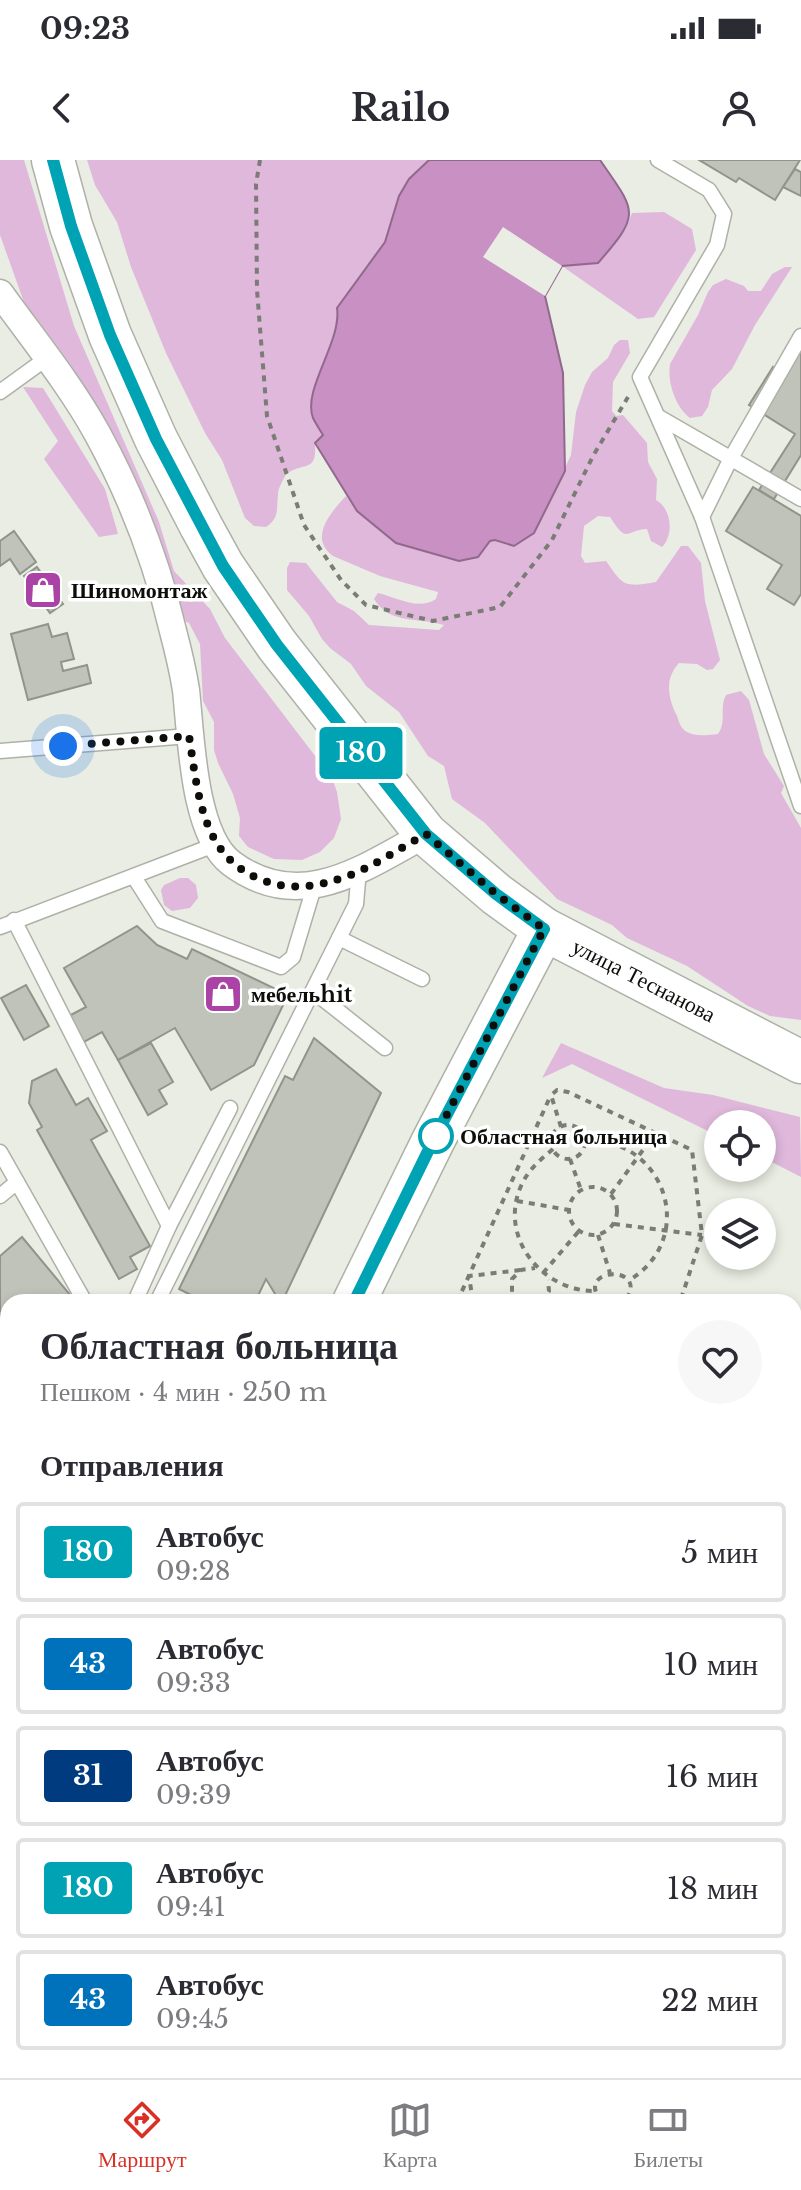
<!DOCTYPE html>
<html lang="ru">
<head>
<meta charset="utf-8">
<style>
	:root { --surface:#fff; --page:#f7f7f7; --text:#2b2b33; --muted:#7c7c81; --line:#e1e1e2; --accent:#d93025 }
	body { margin:0; font-family:"Libre Baskerville",serif; background:var(--page); color:var(--text); height:100vh; display:flex; flex-direction:column; font-size:30px; white-space:nowrap }
	* { box-sizing:border-box; margin:0 }
	p { font-size:26px; color:var(--muted) }
	.icon { flex:none; width:44px; height:44px; fill:none; stroke:currentColor; stroke-width:2; stroke-linecap:round; stroke-linejoin:round }
	.map { position:relative; flex:1; overflow:hidden }
	.drawer { position:absolute; left:0px; top:1134px; width:802px; height:784px; display:flex; flex-direction:column; background:var(--surface); border-radius:24px 24px 0 0; box-shadow:0 4px 12px #0003 }
	.drawer>* { flex:none }
	.badge { padding:0 16px; border-radius:6px; font-size:28px; line-height:52px }
	.controls { position:absolute; left:704px; top:950px; display:grid; gap:16px }
	.controls a { display:grid; place-items:center; width:72px; height:72px; border-radius:50%; background:var(--surface); box-shadow:0 4px 12px #0003; font-size:40px }
	.you { position:absolute; width:40px; height:40px; margin:-20px; border:6px solid #fff; border-radius:50%; background:#1a73e8; box-shadow:0 0 0 12px #1a73e833 }
	.map>.badge { position:absolute; translate:-50% -50%; box-shadow:0 0 0 4px #fff }
	h2 { padding:0 40px; font-size:30px; line-height:72px }
	.round { display:grid; place-items:center; flex:none; width:84px; height:84px; border-radius:42px; background:var(--page) }
	.head { display:flex; align-items:center; justify-content:space-between; height:136px; padding:0 40px }
	h1 { font-size:38px; font-weight:700; line-height:60px }
	ul { padding:0; list-style:none }
	li { display:flex; align-items:center; gap:24px; height:100px; margin:0 16px 12px; padding:0 24px; border:4px solid var(--line); border-radius:8px }
	li div { flex:1 }
	li b { display:block; font-size:30px }
	li em { font-style:normal }
	li .badge { min-width:88px; font-weight:700; text-align:center }
	.status { display:flex; justify-content:space-between; align-items:center; height:56px; padding:0 40px; background:var(--surface); direction:ltr }
	.status svg { height:22px; fill:currentColor }
	header { display:flex; justify-content:space-between; align-items:center; height:104px; padding:0 40px; background:var(--surface); font-size:36px; font-weight:700 }
	.tabs { display:flex; justify-content:space-around; align-items:center; height:112px; border-top:2px solid var(--line); background:var(--surface); font-size:22px; color:var(--muted) }
	.tabs a { display:grid; justify-items:center; gap:4px }
	.tabs .active { color:var(--accent) }
	.map>svg:first-child { display:block }
	.green { fill:#dfb8db }
	.water { fill:#c890c3; stroke:#90698c; stroke-width:2 }
	.pier { fill:#e9ede3 }
	.building { fill:#c0c3b9; stroke:#90948a; stroke-width:2 }
	.lines { fill:none; stroke-linecap:round; stroke-linejoin:round }
	.service-casing { stroke:#aeb1a7; stroke-width:17 }
	.minor-casing { stroke:#aeb1a7; stroke-width:29 }
	.primary-casing { stroke:#aeb1a7; stroke-width:45 }
	.path { stroke:#7a7c75; stroke-width:4; stroke-dasharray:6 6; stroke-linecap:butt }
	.service { stroke:#fff; stroke-width:14 }
	.minor { stroke:#fff; stroke-width:26 }
	.primary { stroke:#fff; stroke-width:42 }
	.line-casing { stroke:#fff; stroke-width:18 }
	.line { stroke:#00a3b4; stroke-width:12 }
	.walk { stroke:#0d0e0a; stroke-width:8; stroke-dasharray:0 14.4 }
	.stop-dot { fill:#fff; stroke:#00a3b4; stroke-width:4 }
	.labels { text-anchor:middle; stroke-width:7; stroke-linejoin:round; paint-order:stroke }
	.poi-label { font-size:22px; font-weight:bold; fill:#0d0e0a; stroke:#fff; text-anchor:start }
	.street-label { font-size:22px; fill:#0d0e0a; stroke:#fff }
	.stop-label { font-size:22px; font-weight:bold; fill:#0d0e0a; stroke:#fff; text-anchor:start }
</style>
</head>
<body>
<div class="status"><b>09:23</b><svg viewBox="0 0 49 12"><path d="M0 12V9h3v3zM5 12V6h3v6zM10 12V3h3v9zM15 12V0h3v12zM26 1h20v11H26zM47 4h2v5h-2z"/></svg></div>
<header><svg class="icon" aria-label="back" viewBox="0 0 24 24"><path d="M15 5l-7 7 7 7"/></svg>Railo<svg class="icon" aria-label="person" viewBox="0 0 24 24"><circle cx="12" cy="8" r="4"/><path d="M4 21q1-7 8-7t8 7"/></svg></header>
<div class="map">
<svg width="801" height="1918" viewBox="0 0 801 1918">
	<rect width="100%" height="100%" fill="#e9ede3"/>
	<g class="green">
		<polygon points="0,0 24,0 74,166 159,362 174,411 210,449 225,478 332,618 337,632 341,659 334,678 320,692 302,700 274,699 248,687 239,676 240,658 233,634 218,603 214,590 214,562 203,541 200,484 189,463 176,457 52,190 25,145 0,75"/>
		<path d="M 87,0 L 429,0 L 409,19 L 399,36 L 385,82 L 337,148 C 342,184 310,215 312,253 C 313,260 320,268 324,275 L 315,283 C 317,313 305,301 286,314 C 283,321 278,327 278,335 C 276,349 280,358 266,367 L 254,366 L 245,358 L 222,300 L 205,273 L 166,193 L 131,107 L 117,62 L 95,25 Z"/>
		<polygon points="664,52 692,69 696,90 654,157 638,159 562,106 598,103 625,70 632,53"/>
		<path d="M 785,107 L 792,107 L 755,165 L 732,209 L 712,230 L 708,247 L 702,256 L 690,258 C 675,247 667,221 670,204 L 698,155 L 708,132 L 713,125 L 726,119 L 744,126 L 748,131 L 761,131 L 772,114 Z"/>
		<path d="M 620,180 L 628,180 L 630,193 L 613,222 L 612,251 L 616,256 L 623,255 L 647,283 L 648,302 L 657,319 L 656,340 C 672,349 674,375 662,387 L 651,381 L 647,369 C 625,370 628,385 610,357 L 598,356 L 584,366 L 581,396 L 585,403 L 606,401 C 623,425 623,428 656,422 L 681,386 L 688,386 L 701,403 L 705,441 L 720,500 L 713,509 L 707,510 L 697,504 L 679,503 C 664,519 668,538 677,556 C 679,562 681,569 687,572 C 695,577 709,575 718,574 C 727,561 719,547 726,535 L 741,531 L 749,540 L 764,594 L 784,626 L 781,633 L 801,668 L 801,860 L 770,856 L 748,846 L 687,806 L 627,778 L 612,765 L 557,739 L 485,663 L 452,639 L 444,606 L 428,596 L 399,552 L 366,526 L 351,504 L 330,488 L 322,479 L 309,456 L 287,430 L 287,408 L 290,402 L 306,403 L 337,442 L 354,451 L 369,465 L 439,470 L 444,465 C 418,457 390,465 374,439 L 378,433 C 396,437 418,451 436,439 L 438,432 L 380,416 L 333,396 C 308,378 331,352 346,336 L 357,351 L 396,383 L 459,401 L 478,397 L 490,381 L 495,380 L 507,385 L 534,373 L 571,295 L 576,252 L 585,225 L 592,212 L 608,198 L 614,185 Z"/>
		<polygon points="23,227 43,228 105,329 118,374 99,377 44,299 58,281"/>
		<polygon points="180,718 188,718 196,725 198,738 190,748 172,751 164,745 161,730 164,725"/>
		<polygon points="561,883 664,928 713,935 800,957 801,1017 762,997 762,964 718,964 718,976 572,904 542,918"/>
		<polygon points="8,1613 8,1796 0,1800 0,1630"/>
	</g>
	<path class="water" d="M 429,0 L 600,0 C 636,52 642,53 598,103 L 562,106 L 545,136 L 563,213 L 565,311 L 534,373 L 514,386 L 495,380 L 490,381 L 478,397 L 459,401 L 396,383 L 357,351 L 315,283 L 323,275 C 320,270 316,264 313,258 C 302,229 342,182 337,148 L 385,82 L 399,36 L 409,19 Z"/>
	<polygon class="pier" points="503,67 562,106 545,136 483,97"/>
	<g class="building">
		<polygon points="699,0 800,0 775,40 739,18 736,22"/>
		<polygon points="795,9 801,12 801,36 783,27"/>
		<polygon points="801,180 801,295 774,339 759,330 795,274 749,245 773,207 781,212"/>
		<polygon points="753,327 801,356 801,434 794,445 767,429 782,405 726,371"/>
		<polygon points="14,371 36,402 20,414 10,399 0,406 0,381"/>
		<polygon points="37,407 63,444 50,453 24,416"/>
		<polygon points="48,464 52,477 67,473 74,499 61,502 63,511 87,505 91,523 28,540 11,474"/>
		<polygon points="137,766 157,785 187,799 192,789 288,835 254,905 211,930 175,868 118,900 102,872 82,883 67,857 86,847 64,808"/>
		<polygon points="26,825 49,866 24,880 1,838"/>
		<polygon points="314,878 381,933 282,1142 280,1142 266,1119 255,1142 205,1142 179,1129 285,916 293,920"/>
		<polygon points="151,883 173,922 159,930 167,944 148,955 118,900"/>
		<polygon points="56,909 76,945 88,938 107,971 91,980 150,1086 130,1097 137,1109 119,1119 37,970 42,967 29,943 32,921"/>
		<polygon points="22,1077 76,1142 8,1142 8,1202 0,1209 0,1096"/>
		<polygon points="8,1305 8,1395 0,1402 0,1311"/>
		<polygon points="794,1316 801,1320 801,1387 794,1399"/>
		<polygon points="794,1499 801,1503 801,1511 794,1523"/>
		<polygon points="794,1664 801,1668 801,1696 794,1693"/>
		<polygon points="8,1821 8,1854 0,1862 0,1828"/>
		<polygon points="8,1899 8,1910 37,1910 28,1918 0,1918 0,1906"/>
		<polygon points="59,1910 163,1910 155,1918 50,1918"/>
		<rect x="728" y="1910" width="58" height="8"/>
	</g>
	<g class="lines">
		<defs>
			<g id="service">
				<polyline points="658,0 709,30 724,54 717,85 640,217 702,357 801,646"/>
				<polyline points="0,232 47,198"/>
				<polyline points="659,257 801,339"/>
				<polyline points="702,357 731,298 801,176"/>
				<polyline points="0,591 189,576"/>
				<polyline points="134,717 162,761 281,807 293,797 314,727"/>
				<polyline points="14,760 169,1066"/>
				<polyline points="0,767 217,684"/>
				<polyline points="339,778 422,819"/>
				<polyline points="313,831 385,888"/>
				<polyline points="0,992 85,1142"/>
				<polyline points="0,1036 17,1022"/>
				<polyline points="137,1137 169,1066 230,948"/>
				<polyline points="157,1142 356,744 359,710"/>
				<polyline points="0,1248 8,1242"/>
				<polyline points="794,1306 801,1310"/>
				<polyline points="794,1452 801,1448"/>
				<polyline points="0,1470 8,1462"/>
				<polyline points="0,1608 8,1593"/>
				<polyline points="794,1640 801,1629"/>
				<polyline points="794,1752 801,1752"/>
				<polyline points="0,1895 8,1888"/>
				<polyline points="195,1910 201,1918"/>
				<polyline points="413,1918 421,1911"/>
				<polyline points="645,1918 646,1910"/>
			</g>
			<path id="minor" d="M 0,133 C 33,179 70,224 97,273 C 131,335 157,403 173,471 C 178,490 183,511 186,530 C 191,575 193,674 231,703 C 300,755 363,708 426,674"/>
			<g id="primary">
				<polyline points="53,0 71,66 110,175 156,279 201,366 223,406 277,485 426,674 496,734 544,769 801,902"/>
				<polyline points="354,1142 433,981 544,769"/>
				<polyline points="297,1910 301,1918"/>
			</g>
		</defs>
		<use href="#service" class="service-casing"/>
		<use href="#minor" class="minor-casing"/>
		<use href="#primary" class="primary-casing"/>
		<g class="path">
			<polyline points="260,0 256,24 257,130 267,256 304,365 341,420 366,445 433,461 500,447 552,380 593,296 628,237"/>
			<circle cx="568" cy="982" r="17"/>
			<polyline points="561,967 551,935 557,930 568,932 692,990 702,1075 680,1142"/>
			<path d="M 585,980 C 666,978 699,1079 628,1121"/>
			<path d="M 553,989 C 540,1000 528,1010 521,1026 C 498,1078 543,1132 596,1131"/>
			<polyline points="570,999 581,1030"/>
			<circle cx="593" cy="1051" r="24"/>
			<polyline points="611,1034 656,972"/>
			<polyline points="517,1041 569,1050"/>
			<polyline points="614,1064 702,1075"/>
			<polyline points="598,1075 610,1113"/>
			<polyline points="543,1113 579,1071"/>
			<polyline points="457,1142 550,937"/>
			<polyline points="473,1142 469,1116 521,1110"/>
			<polyline points="518,1142 512,1132 512,1119 521,1110 535,1108"/>
			<polyline points="542,1142 549,1131 548,1120"/>
			<path d="M 602,1142 C 571,1106 654,1104 624,1142"/>
		</g>
		<use href="#service" class="service"/>
		<use href="#minor" class="minor"/>
		<use href="#primary" class="primary"/>
	</g>
	<g class="lines">
		<defs>
			<polyline id="line" points="53,0 71,66 110,175 156,279 223,406 277,485 426,674 496,734 544,769 433,981 354,1142"/>
		</defs>
		<use href="#line" class="line-casing"/>
		<use href="#line" class="line"/>
		<path class="walk" d="M 63,586 L 189,576 C 198,632 201,697 262,720 C 291,731 316,727 345,717 C 373,707 400,688 426,674 L 496,734 L 544,769 L 433,981 L 436,976"/>
	</g>
	<defs>
		<symbol id="shop-square" viewBox="-11 -11 22 22"><rect x="-9" y="-9" width="18" height="18" rx="4" fill="#ab43a7" stroke="#fff"/><path d="M-5-2.5h2.3a2.7 3.5 0 0 1 5.4 0H5L5.5 6h-11ZM-1.5-2.5h3a1.5 2.3 0 0 0-3 0Z" fill="#fff"/></symbol>
	</defs>
	<g fill-rule="evenodd">
		<use href="#shop-square" x="21" y="408" width="44" height="44"/>
		<use href="#shop-square" x="201" y="812" width="44" height="44"/>
	</g>
	<circle class="stop-dot" cx="436" cy="976" r="16"/>
	<g class="labels">
		<g class="poi-label">
			<text x="71" y="438">Шиномонтаж</text>
			<text x="251" y="842">мебельhit</text>
		</g>
		<g class="street-label">
			<text transform="translate(644 820) rotate(27)" y="8">улица Теснанова</text>
		</g>
		<g class="stop-label">
			<text x="460" y="984">Областная больница</text>
		</g>
	</g>
</svg>
<div class="controls">
<a><svg class="icon" aria-label="locate" viewBox="0 0 24 24"><circle cx="12" cy="12" r="6"/><path d="M12 2v4M12 18v4M2 12h4M18 12h4"/></svg></a>
<a><svg class="icon" aria-label="layers" viewBox="0 0 24 24"><path d="M12 4l9 5-9 5-9-5zM3 14l9 5 9-5"/></svg></a>
</div>
<div class="you" style="left:63px;top:586px"></div>
<b class="badge" style="left:361px;top:593px;background:#00a3b4;color:#fff">180</b>
<section class="drawer">
<div class="head"><div><h1>Областная больница</h1><p>Пешком · 4 мин · 250 m</p></div><a class="round"><svg class="icon" aria-label="heart" viewBox="0 0 24 24"><path d="M12 20l-8-8c-3-5 5-10 8-4 3-6 11-1 8 4z"/></svg></a></div>
<h2>Отправления</h2>
<ul>
<li><span class="badge" style="background:#00a3b4;color:#fff">180</span><div><b>Автобус</b><p>09:28</p></div><em>5 мин</em></li>
<li><span class="badge" style="background:#0072bc;color:#fff">43</span><div><b>Автобус</b><p>09:33</p></div><em>10 мин</em></li>
<li><span class="badge" style="background:#003b80;color:#fff">31</span><div><b>Автобус</b><p>09:39</p></div><em>16 мин</em></li>
<li><span class="badge" style="background:#00a3b4;color:#fff">180</span><div><b>Автобус</b><p>09:41</p></div><em>18 мин</em></li>
<li><span class="badge" style="background:#0072bc;color:#fff">43</span><div><b>Автобус</b><p>09:45</p></div><em>22 мин</em></li>
</ul>
</section>
</div>
<nav class="tabs">
<a class="active"><svg class="icon" aria-label="directions" viewBox="0 0 24 24"><path d="M12 3l9 9-9 9-9-9zM9 14v-3h6M13 9l2 2-2 2"/></svg>Маршрут</a>
<a><svg class="icon" aria-label="map" viewBox="0 0 24 24"><path d="M3 6l6-2 6 2 6-2v14l-6 2-6-2-6 2zM9 4v14M15 6v14"/></svg>Карта</a>
<a><svg class="icon" aria-label="tickets" viewBox="0 0 24 24"><path d="M3 7h18v10H3zM15 7v10"/></svg>Билеты</a>
</nav>
</body>
</html>
